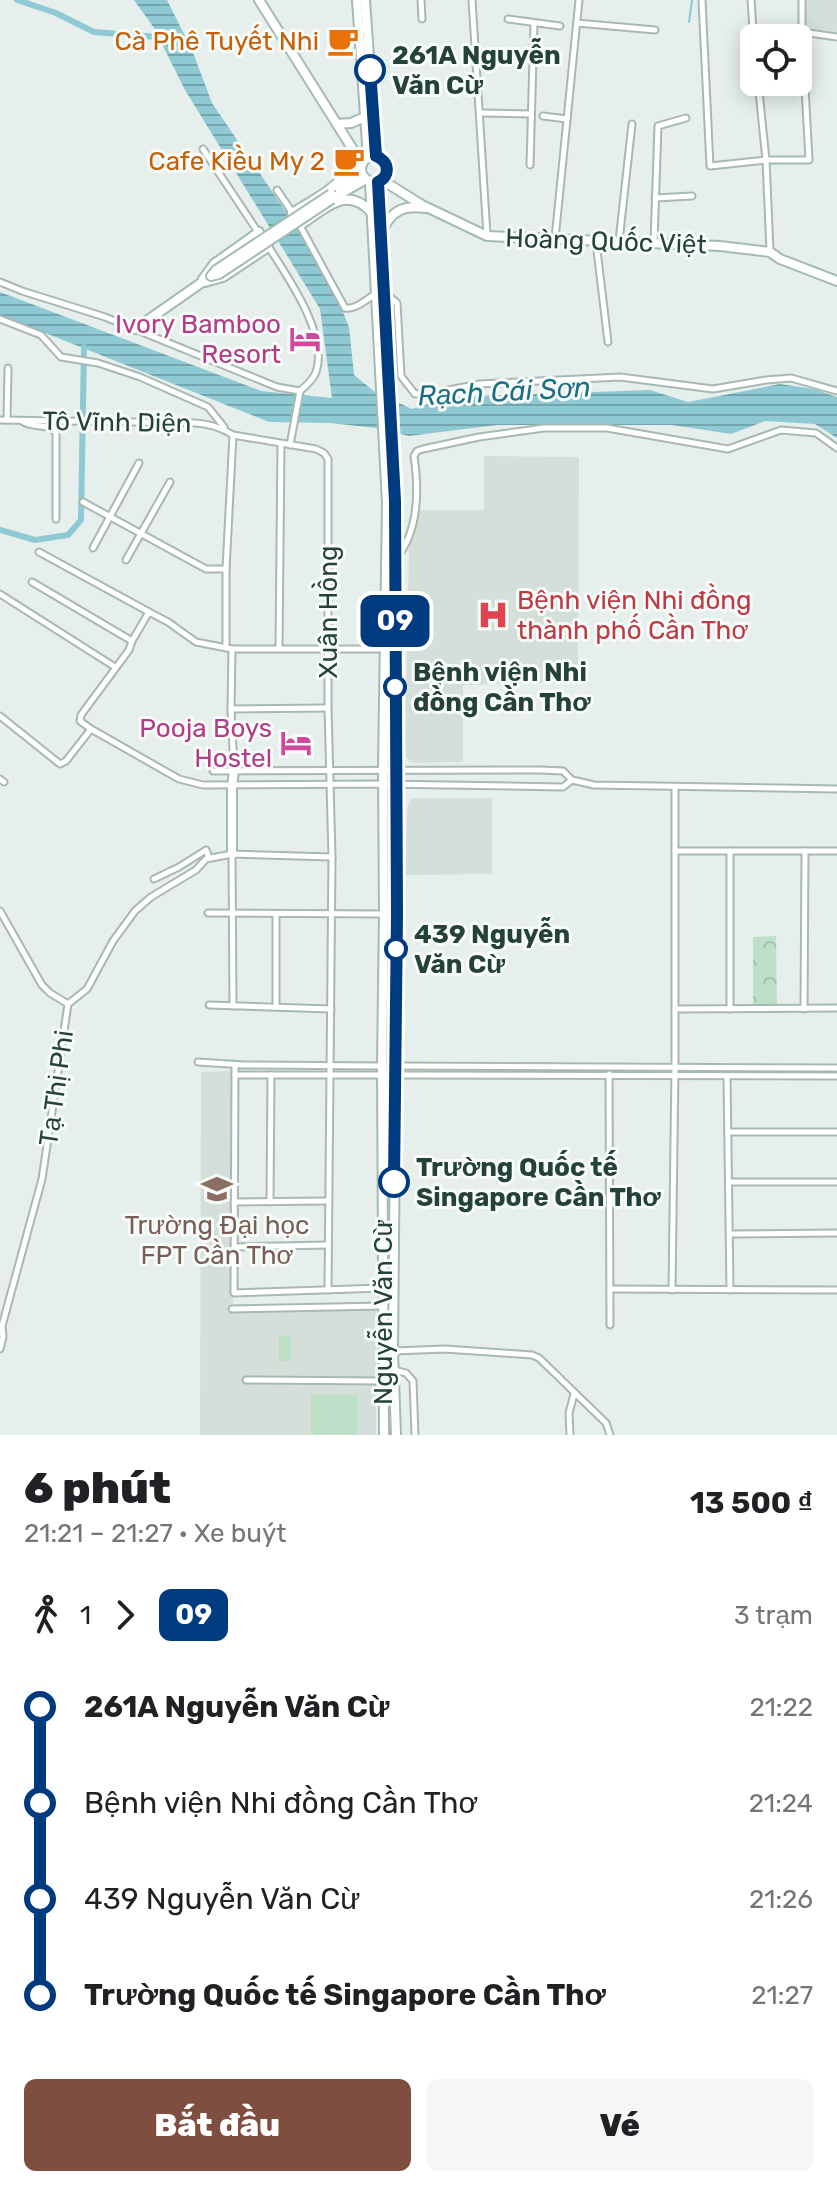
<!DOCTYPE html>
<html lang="vi">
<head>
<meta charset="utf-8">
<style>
	:root { --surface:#fff; --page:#f6f6f6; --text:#202124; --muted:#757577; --accent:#7f4e3f }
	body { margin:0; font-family:Rubik,sans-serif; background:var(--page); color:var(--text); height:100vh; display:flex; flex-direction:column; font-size:30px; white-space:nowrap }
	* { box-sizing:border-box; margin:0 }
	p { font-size:26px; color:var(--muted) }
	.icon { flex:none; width:44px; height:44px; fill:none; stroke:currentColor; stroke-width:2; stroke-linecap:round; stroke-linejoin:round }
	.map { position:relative; height:1435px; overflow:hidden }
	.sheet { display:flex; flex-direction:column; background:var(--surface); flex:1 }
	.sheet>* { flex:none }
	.badge { padding:0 16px; border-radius:12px; font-size:28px; line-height:52px }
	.buttons { position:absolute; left:740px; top:24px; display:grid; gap:16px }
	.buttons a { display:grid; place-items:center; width:72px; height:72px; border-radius:12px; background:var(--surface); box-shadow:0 4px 20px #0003; font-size:40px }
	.map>.badge { position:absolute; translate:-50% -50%; box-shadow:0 0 0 4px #fff }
	.legs { display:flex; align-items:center; gap:12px; height:88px; padding:0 24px; font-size:26px }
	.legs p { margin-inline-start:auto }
	.head { display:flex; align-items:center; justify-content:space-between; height:136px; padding:0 24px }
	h1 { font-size:44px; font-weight:800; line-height:60px }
	.cta { display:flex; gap:16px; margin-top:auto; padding:16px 24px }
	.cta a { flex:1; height:92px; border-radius:12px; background:var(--accent); color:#fff; font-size:32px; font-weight:800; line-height:92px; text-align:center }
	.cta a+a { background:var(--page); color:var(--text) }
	ul { padding:0 24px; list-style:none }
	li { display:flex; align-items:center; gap:28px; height:96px; font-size:30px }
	li i { display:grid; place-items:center; width:12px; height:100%; margin:0 10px; background:currentColor }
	li i::after { content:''; width:20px; height:20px; margin:-10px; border:6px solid; border-radius:50%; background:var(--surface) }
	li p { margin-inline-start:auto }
	li:first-child i { background:linear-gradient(#0000 50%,currentColor 0) }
	li:last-child i { background:linear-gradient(currentColor 50%,#0000 0) }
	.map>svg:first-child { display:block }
	.built { fill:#d4dfda }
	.grass { fill:#bfe0c8 }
	.park { fill:url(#park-crowns) }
	.water { fill:url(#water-rules) }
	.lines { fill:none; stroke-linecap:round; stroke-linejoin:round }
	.stream { stroke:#8ec9d4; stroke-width:2 }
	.canal { stroke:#8ec9d4; stroke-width:6 }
	.street-casing { stroke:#a8b8b2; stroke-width:9 }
	.secondary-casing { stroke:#a4bbb3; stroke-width:12 }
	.street { stroke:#fff; stroke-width:5 }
	.secondary { stroke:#fff; stroke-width:8 }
	.secondary-bridge-casing { stroke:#a4bbb3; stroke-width:12; stroke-linecap:butt }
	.secondary-bridge { stroke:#fff; stroke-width:8 }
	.line-1-casing { stroke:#fff; stroke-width:18 }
	.line-1 { stroke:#003b80; stroke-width:12 }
	.stop-1-dot { fill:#fff; stroke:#003b80; stroke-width:4 }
	.labels { text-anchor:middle; stroke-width:6; stroke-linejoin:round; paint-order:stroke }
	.food-label { font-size:26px; fill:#c56008; stroke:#f7fbf9; text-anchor:end }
	.stop-label { font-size:26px; font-weight:bold; fill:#24423a; stroke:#f7fbf9; text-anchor:start }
	.street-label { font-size:26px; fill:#24423a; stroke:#f7fbf9 }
	.hotel-label { font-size:26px; fill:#b23c85; stroke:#f7fbf9; text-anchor:end }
	.health-label { font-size:26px; fill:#be3a42; stroke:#f7fbf9; text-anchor:start }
	.education-label { font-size:26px; fill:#785e54; stroke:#f7fbf9 }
	.water-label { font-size:28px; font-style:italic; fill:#1c6f80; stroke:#f7fbf9 }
</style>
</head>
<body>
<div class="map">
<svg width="837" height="1435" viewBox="0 0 837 1435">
	<defs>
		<pattern id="park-crowns" width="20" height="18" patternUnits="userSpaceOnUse" patternTransform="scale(2)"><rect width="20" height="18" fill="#bfe0c8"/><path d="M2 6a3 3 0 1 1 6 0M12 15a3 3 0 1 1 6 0" fill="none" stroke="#a4c1ad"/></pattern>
		<pattern id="water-rules" width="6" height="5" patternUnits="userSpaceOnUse" patternTransform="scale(2)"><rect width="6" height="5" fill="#8ec9d4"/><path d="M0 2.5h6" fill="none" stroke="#74a5ad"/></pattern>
	</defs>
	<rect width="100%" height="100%" fill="#e6efeb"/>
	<g class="built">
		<polygon points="805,0 837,0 837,32 805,28"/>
		<polygon points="484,456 579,457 578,682 463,685 463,762 413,763 405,757 409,548 419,510 484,510"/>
		<polygon points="415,798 492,798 492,874 405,875 407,808 411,799"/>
		<polygon points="234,1071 233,1306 376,1306 376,1435 200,1435 201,1072"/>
	</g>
	<g class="grass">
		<rect x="279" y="1336" width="12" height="25"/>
		<rect x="311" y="1395" width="47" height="40"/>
	</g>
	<polygon class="park" points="776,936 777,1004 753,1004 753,937"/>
	<polygon class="water" points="134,0 167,0 192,50 212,103 327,272 349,327 354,375 375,392 412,409 450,397 650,390 688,402 780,384 814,389 837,397 837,438 815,424 765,421 731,434 672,425 497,425 409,436 376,428 330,423 269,422 0,315 0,292 261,391 332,398 320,309 185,90 154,28"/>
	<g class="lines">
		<polyline class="stream" points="689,22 692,0"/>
		<g class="canal">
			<polyline points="17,0 56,13 94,32 157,37"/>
			<polyline points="0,530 35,540 68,535 81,520 84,347"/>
		</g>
		<defs>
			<g id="street">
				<polyline points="421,0 422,19"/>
				<polyline points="472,0 487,235"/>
				<polyline points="702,0 710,166 766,160 809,160 802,32 802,0"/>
				<polyline points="751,0 754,44"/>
				<polyline points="508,19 560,26"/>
				<polyline points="577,23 655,30"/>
				<polyline points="753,34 802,32 837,37"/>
				<polyline points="758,82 766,160 770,251"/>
				<polyline points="481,113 531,114"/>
				<polyline points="543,116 567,119"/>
				<polyline points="203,149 260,235"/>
				<polyline points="530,165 534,23"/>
				<polyline points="277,190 292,212"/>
				<polyline points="655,198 692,196"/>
				<path d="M 299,224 L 345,308 C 355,310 366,300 375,294"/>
				<polyline points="555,239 579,0"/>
				<polyline points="619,241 632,124"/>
				<polyline points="596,242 608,342"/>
				<polyline points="654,242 658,126 686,118"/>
				<path d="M 0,282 L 22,291 L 105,317 L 277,387 L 300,391 C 306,386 313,380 316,372 C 329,335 287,276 268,246"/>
				<polyline points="385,293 397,303 401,376 415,394 438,392 480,384 620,377 713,389 766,380 791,378 837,391"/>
				<polyline points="0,319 41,335 61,357 98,363 140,377 208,407 224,427"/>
				<path d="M 0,420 L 196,423 C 210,424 221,427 233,435 L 316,449 L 324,453 L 328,459 L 328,708 L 332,857 L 328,1290"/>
				<polyline points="7,420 8,368"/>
				<path d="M 22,421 C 32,429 48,422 56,433 L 56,519"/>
				<polyline points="290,445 300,391"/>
				<polyline points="83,502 206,569 226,569 233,435"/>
				<polyline points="93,548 139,463"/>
				<polyline points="39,552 149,612 132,641 129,650 81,715 80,721 91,729"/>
				<polyline points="126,560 170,482"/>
				<path d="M 395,560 C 419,532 419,490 414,456 L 417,451 L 423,449 L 479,437 L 544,428 L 607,428 L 728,449 L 781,430 L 816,433 L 837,448"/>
				<polyline points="32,582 132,641"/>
				<polyline points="0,594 115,667"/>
				<polyline points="149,612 168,622 196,642 232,649 395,649"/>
				<polyline points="226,648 226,569"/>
				<polyline points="232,649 231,709 234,770"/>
				<polyline points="279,649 281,444"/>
				<polyline points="231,709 328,708"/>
				<polyline points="0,716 60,764 66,761 91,729 179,779 203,785 383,784 563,787 572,780"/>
				<polyline points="213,771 540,770 563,771 572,780"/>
				<polyline points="0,779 4,782"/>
				<polyline points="572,780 594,785 837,789"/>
				<polyline points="675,851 837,851"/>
				<polyline points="730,851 730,1009"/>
				<polyline points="232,854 233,1006"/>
				<polyline points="154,879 179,867 206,850 209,857"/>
				<polyline points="0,911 42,985 50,993 68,1004"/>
				<polyline points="208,913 384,914"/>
				<polyline points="276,914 276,1007"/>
				<polyline points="209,1005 331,1009"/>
				<polyline points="675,1009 837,1008"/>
				<polyline points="804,1009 805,851"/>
				<polyline points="198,1062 244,1065 381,1066"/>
				<polyline points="235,1065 234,1293 383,1288"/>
				<polyline points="395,1066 837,1068"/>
				<polyline points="609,1074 610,1325"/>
				<polyline points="235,1075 382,1075"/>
				<polyline points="396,1075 837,1076"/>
				<polyline points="727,1077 730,1290"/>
				<polyline points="728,1132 837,1132"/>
				<polyline points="729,1182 837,1182"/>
				<polyline points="234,1202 328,1201"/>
				<polyline points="270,1202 271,1075"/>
				<polyline points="730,1234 837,1233"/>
				<polyline points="234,1247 327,1245"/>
				<polyline points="610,1289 837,1290"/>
				<polyline points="672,1290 675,1066 675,788"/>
				<polyline points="232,1309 383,1306"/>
				<polyline points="0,1349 3,1337 2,1326 42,1179 68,1004 87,989 113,941 135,911 151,897 196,870 206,859 232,854 332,857"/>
				<polyline points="394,1351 445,1349 532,1355 539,1358 606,1423 610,1435"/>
				<polyline points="394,1370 406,1373 413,1381 415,1435"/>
				<polyline points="246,1380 383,1381"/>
				<polyline points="570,1435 569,1413 574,1394"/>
			</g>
			<g id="secondary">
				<polyline points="259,0 362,164"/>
				<polyline points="357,0 368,158"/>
				<polyline points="365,0 376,156"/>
				<polyline points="337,124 351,123 365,117"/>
				<circle cx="374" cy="169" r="13"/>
				<polyline points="382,180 422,205 487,236 720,246 770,252 780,259 837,281"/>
				<polyline points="370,182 387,503 383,769 384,914 382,1066 384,1435"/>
				<polyline points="378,182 395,501 397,914 393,1351 396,1435"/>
				<polyline points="339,188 361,172"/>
				<polyline points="333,198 366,179"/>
				<path d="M 292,213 C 322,194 346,187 353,150"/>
				<path d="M 300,225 C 324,210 346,184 371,212"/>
				<path d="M 382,231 C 391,211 403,205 425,208"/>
				<polyline points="203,279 214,264 259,232"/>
				<polyline points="205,282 223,277 268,247"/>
				<polyline points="135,329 211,276"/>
				<polyline points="232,854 232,787 234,770"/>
			</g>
		</defs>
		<use href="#street" class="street-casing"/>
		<use href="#secondary" class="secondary-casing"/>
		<use href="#street" class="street"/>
		<use href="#secondary" class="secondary"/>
		<defs>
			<polyline id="secondary-bridge" points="331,194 216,270 211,276 219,274 332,199"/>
		</defs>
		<use href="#secondary-bridge" class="secondary-bridge-casing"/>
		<use href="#secondary-bridge" class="secondary-bridge"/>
	</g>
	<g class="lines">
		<defs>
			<path id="line-1" d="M 370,70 L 376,156 C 389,161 391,176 378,182 L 395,501 L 397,914 L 394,1182"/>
		</defs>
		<use href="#line-1" class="line-1-casing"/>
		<use href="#line-1" class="line-1"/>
	</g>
	<defs>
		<symbol id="cafe-bare" viewBox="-9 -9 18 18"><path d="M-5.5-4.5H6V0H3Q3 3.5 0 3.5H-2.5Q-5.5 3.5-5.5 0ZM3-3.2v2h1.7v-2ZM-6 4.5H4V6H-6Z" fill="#e8710a" stroke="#f7fbf9" stroke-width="2.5" paint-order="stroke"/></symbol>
		<symbol id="hotel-bare" viewBox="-9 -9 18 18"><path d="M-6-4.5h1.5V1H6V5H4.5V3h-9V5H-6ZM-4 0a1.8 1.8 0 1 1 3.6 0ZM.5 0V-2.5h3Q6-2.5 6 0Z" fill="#d1479c" stroke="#f7fbf9" stroke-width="2.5" paint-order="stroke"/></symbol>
		<symbol id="hospital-bare" viewBox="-9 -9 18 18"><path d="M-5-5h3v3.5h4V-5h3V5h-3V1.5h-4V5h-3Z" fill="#e0444e" stroke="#f7fbf9" stroke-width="2.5" paint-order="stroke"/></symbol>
		<symbol id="university-bare" viewBox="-9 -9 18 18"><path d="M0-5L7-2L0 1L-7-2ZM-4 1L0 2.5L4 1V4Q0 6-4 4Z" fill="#8d6e63" stroke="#f7fbf9" stroke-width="2.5" paint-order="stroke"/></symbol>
	</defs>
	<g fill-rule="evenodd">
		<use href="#cafe-bare" x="321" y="19" width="44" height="44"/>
		<use href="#cafe-bare" x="327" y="139" width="44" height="44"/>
		<use href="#hotel-bare" x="283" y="317" width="44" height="44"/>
		<use href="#hospital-bare" x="471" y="593" width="44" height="44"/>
		<use href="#hotel-bare" x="274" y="721" width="44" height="44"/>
		<use href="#university-bare" x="195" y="1167" width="44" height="44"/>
	</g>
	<g class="stop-1-dot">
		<circle cx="370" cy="70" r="14"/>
		<circle cx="395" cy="687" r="10"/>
		<circle cx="396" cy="949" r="10"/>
		<circle cx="394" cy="1182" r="14"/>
	</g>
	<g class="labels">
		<g class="food-label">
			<text x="319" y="50">Cà Phê Tuyết Nhi</text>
			<text x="325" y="170">Cafe Kiều My 2</text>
		</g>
		<g class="stop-label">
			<text x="392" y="64">261A Nguyễn<tspan x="392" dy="30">Văn Cừ</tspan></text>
			<text x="413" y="681">Bệnh viện Nhi<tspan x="413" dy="30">đồng Cần Thơ</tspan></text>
			<text x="414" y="943">439 Nguyễn<tspan x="414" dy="30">Văn Cừ</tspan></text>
			<text x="416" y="1176">Trường Quốc tế<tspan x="416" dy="30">Singapore Cần Thơ</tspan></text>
		</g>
		<g class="street-label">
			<text transform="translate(606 241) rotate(2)" y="9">Hoàng Quốc Việt</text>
			<text transform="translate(117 422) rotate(1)" y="9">Tô Vĩnh Diện</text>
			<text transform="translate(328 612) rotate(-90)" y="9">Xuân Hồng</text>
			<text transform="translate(56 1088) rotate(-82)" y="9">Tạ Thị Phi</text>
			<text transform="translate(383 1312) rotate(-90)" y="9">Nguyễn Văn Cừ</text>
		</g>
		<g class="hotel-label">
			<text x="281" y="333">Ivory Bamboo<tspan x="281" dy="30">Resort</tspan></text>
			<text x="272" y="737">Pooja Boys<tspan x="272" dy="30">Hostel</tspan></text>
		</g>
		<g class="health-label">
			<text x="517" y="609">Bệnh viện Nhi đồng<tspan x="517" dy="30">thành phố Cần Thơ</tspan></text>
		</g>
		<g class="education-label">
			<text x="217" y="1234">Trường Đại học<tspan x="217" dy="30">FPT Cần Thơ</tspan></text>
		</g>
		<g class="water-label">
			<text transform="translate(504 391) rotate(-3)" y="10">Rạch Cái Sơn</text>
		</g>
	</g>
</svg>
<div class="buttons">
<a><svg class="icon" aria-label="locate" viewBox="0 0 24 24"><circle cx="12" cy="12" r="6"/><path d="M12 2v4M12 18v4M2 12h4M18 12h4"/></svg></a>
</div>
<b class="badge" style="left:395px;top:621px;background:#003b80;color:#fff">09</b>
</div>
<section class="sheet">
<div class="head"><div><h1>6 phút</h1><p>21:21 – 21:27 · Xe buýt</p></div><b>13 500 ₫</b></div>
<div class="legs"><svg class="icon" aria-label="walk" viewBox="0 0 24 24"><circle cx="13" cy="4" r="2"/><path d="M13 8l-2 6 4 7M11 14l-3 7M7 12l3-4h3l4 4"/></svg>1<svg class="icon" aria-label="forward" viewBox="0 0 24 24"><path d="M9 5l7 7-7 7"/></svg><b class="badge" style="background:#003b80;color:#fff">09</b><p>3 trạm</p></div>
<ul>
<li><i style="color:#003b80"></i><b>261A Nguyễn Văn Cừ</b><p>21:22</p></li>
<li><i style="color:#003b80"></i><span>Bệnh viện Nhi đồng Cần Thơ</span><p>21:24</p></li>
<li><i style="color:#003b80"></i><span>439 Nguyễn Văn Cừ</span><p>21:26</p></li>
<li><i style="color:#003b80"></i><b>Trường Quốc tế Singapore Cần Thơ</b><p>21:27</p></li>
</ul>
<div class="cta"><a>Bắt đầu</a><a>Vé</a></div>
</section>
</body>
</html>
